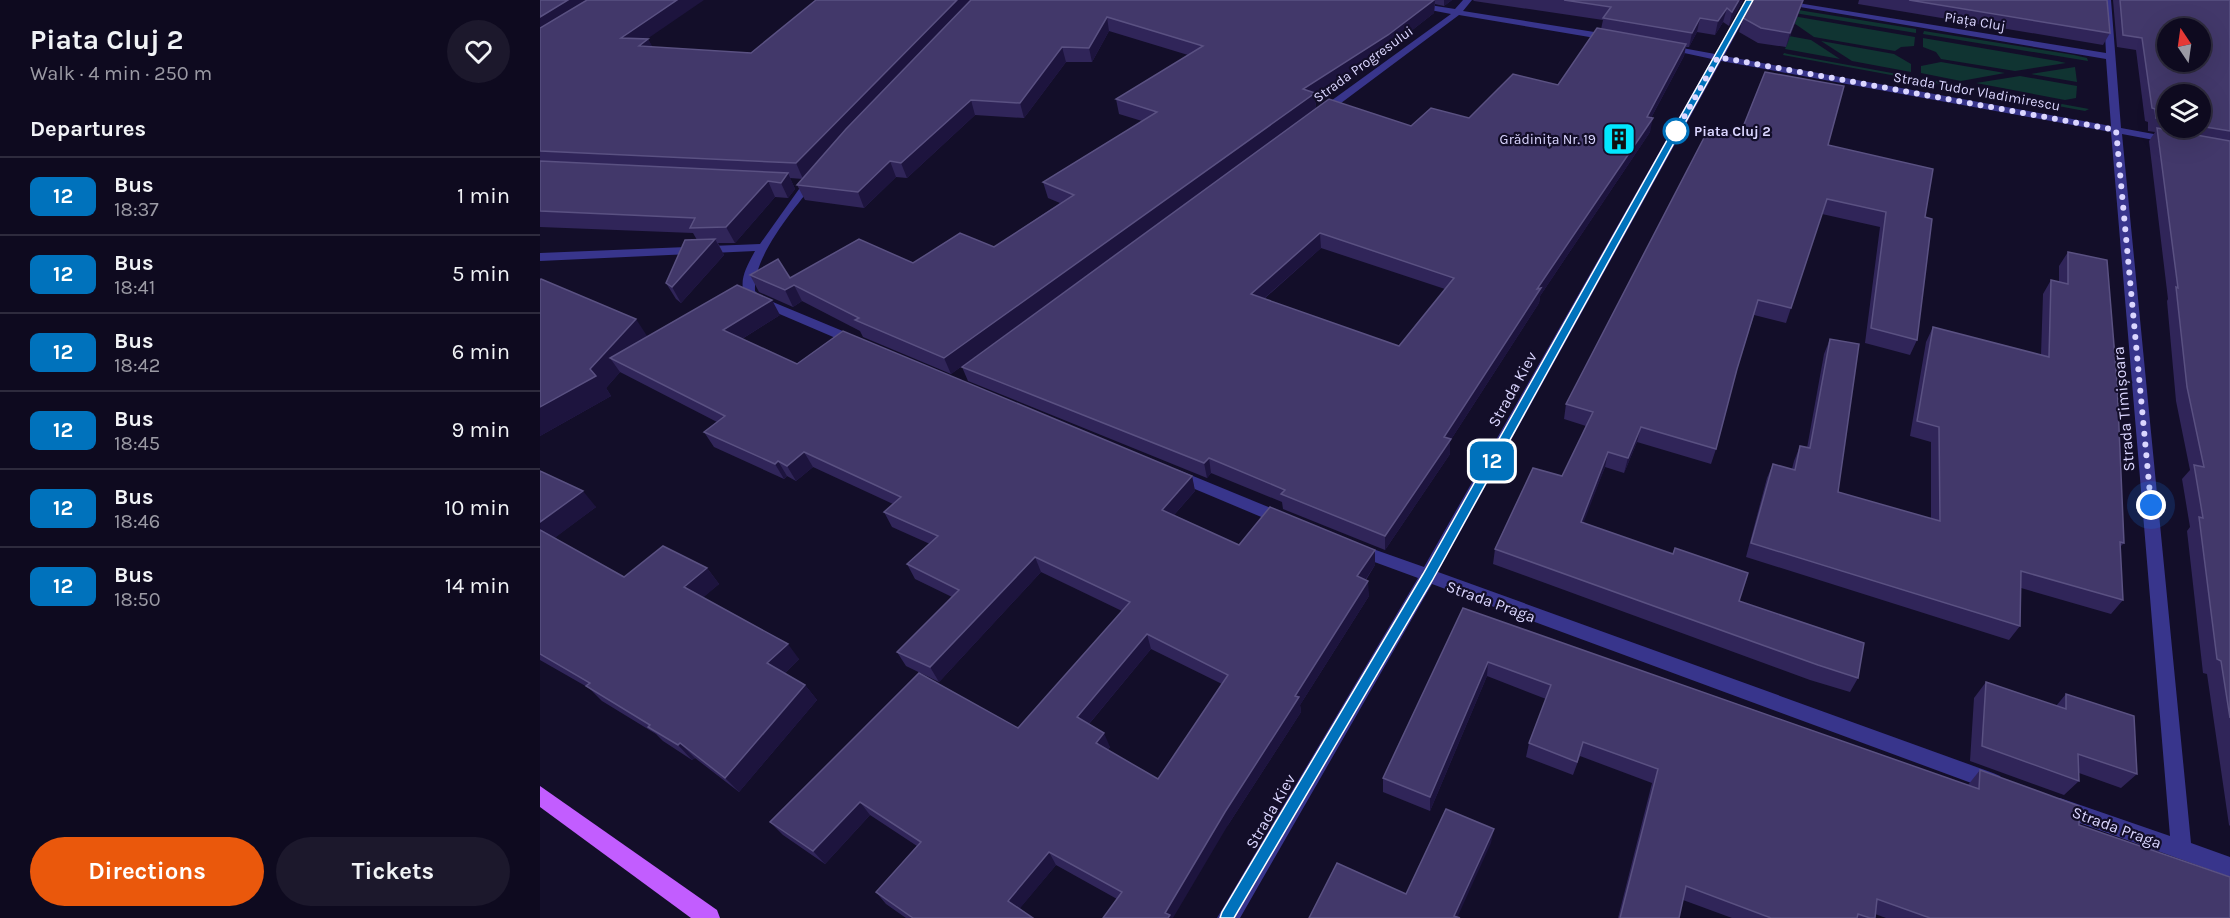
<!DOCTYPE html>
<html lang="en">
<head>
<meta charset="utf-8">
<style>
	:root { --surface:#0e0a1f; --page:#1c182c; --text:#f1f3f6; --muted:#9b9aa4; --line:#2e2b3d; --accent:#ea580c }
	body { margin:0; font-family:Karla,sans-serif; background:var(--page); color:var(--text); height:100vh; display:flex; flex-direction:column; font-size:22px; white-space:nowrap }
	* { box-sizing:border-box; margin:0 }
	p { font-size:20px; color:var(--muted) }
	.icon { flex:none; width:33px; height:33px; fill:none; stroke:currentColor; stroke-width:2; stroke-linecap:round; stroke-linejoin:round }
	.map { position:relative; flex:1; overflow:hidden }
	.details { display:flex; flex-direction:column; background:var(--surface); width:540px }
	.details>* { flex:none }
	.badge { padding:0 12px; border-radius:9px; font-size:21px; line-height:39px }
	.needle { width:39px; rotate:347deg }
	.tools { position:absolute; left:1617px; top:18px; display:grid; gap:12px }
	.tools a { display:grid; place-items:center; width:54px; height:54px; border-radius:50%; background:var(--surface); box-shadow:0 6px 24px #0002,0 0 0 2px var(--line); font-size:30px }
	.you { position:absolute; width:30px; height:30px; margin:-15px; border:4px solid #fff; border-radius:50%; background:#1a73e8; box-shadow:0 0 0 9px #1a73e833 }
	.map>.badge { position:absolute; translate:-50% -50%; box-shadow:0 0 0 3px #fff }
	h2 { padding:0 30px; font-size:22px; line-height:54px }
	.round { display:grid; place-items:center; flex:none; width:63px; height:63px; border-radius:32px; background:var(--page) }
	.summary { display:flex; align-items:center; justify-content:space-between; height:102px; padding:0 30px }
	h1 { font-size:28px; font-weight:700; line-height:45px }
	.primary-button { display:flex; gap:12px; margin-top:auto; padding:12px 30px }
	.primary-button a { flex:1; height:69px; border-radius:36px; background:var(--accent); color:#fff; font-size:24px; font-weight:700; line-height:69px; text-align:center }
	.primary-button a+a { background:var(--page); color:var(--text) }
	ul { padding:0; list-style:none }
	li { display:flex; align-items:center; gap:18px; height:78px; padding:0 30px; border-top:2px solid var(--line) }
	li div { flex:1 }
	li b { display:block; font-size:22px }
	li em { font-style:normal }
	li .badge { min-width:66px; font-weight:700; text-align:center }
	main { display:flex; flex:1; min-height:0 }
	.map>svg:first-child { display:block }
	.green { fill:#103432 }
	.lines { fill:none; stroke-linecap:round; stroke-linejoin:round }
	.minor { fill:#38358c; fill-rule:evenodd }
	.major { fill:#c25dff; fill-rule:evenodd }
	.wall { fill:#302559; fill-rule:evenodd }
	.shaded-wall { fill:#1d143e }
	.building { fill:#42386a; stroke:#5a5182; stroke-width:1.5; fill-rule:evenodd }
	.line { fill:#0072bc; stroke:#fff; stroke-width:1.5 }
	.walk { stroke:#dbd6ff; stroke-width:6; stroke-dasharray:0 10.8 }
	.stop-dot { fill:#fff; stroke:#0072bc; stroke-width:3 }
	.labels { text-anchor:middle; stroke-width:4.5; stroke-linejoin:round; paint-order:stroke }
	.far-street-label { font-size:14px; fill:#dbd6ff; stroke:#130e29 }
	.far-stop-label { font-size:14px; font-weight:bold; fill:#dbd6ff; stroke:#130e29; text-anchor:start }
	.far-poi-label { font-size:14px; fill:#dbd6ff; stroke:#130e29; text-anchor:end }
	.street-label { font-size:16px; fill:#dbd6ff; stroke:#130e29 }
</style>
</head>
<body>
<main>
<section class="details">
<div class="summary"><div><h1>Piata Cluj 2</h1><p>Walk · 4 min · 250 m</p></div><a class="round"><svg class="icon" aria-label="heart" viewBox="0 0 24 24"><path d="M12 20l-8-8c-3-5 5-10 8-4 3-6 11-1 8 4z"/></svg></a></div>
<h2>Departures</h2>
<ul>
<li><span class="badge" style="background:#0072bc;color:#fff">12</span><div><b>Bus</b><p>18:37</p></div><em>1 min</em></li>
<li><span class="badge" style="background:#0072bc;color:#fff">12</span><div><b>Bus</b><p>18:41</p></div><em>5 min</em></li>
<li><span class="badge" style="background:#0072bc;color:#fff">12</span><div><b>Bus</b><p>18:42</p></div><em>6 min</em></li>
<li><span class="badge" style="background:#0072bc;color:#fff">12</span><div><b>Bus</b><p>18:45</p></div><em>9 min</em></li>
<li><span class="badge" style="background:#0072bc;color:#fff">12</span><div><b>Bus</b><p>18:46</p></div><em>10 min</em></li>
<li><span class="badge" style="background:#0072bc;color:#fff">12</span><div><b>Bus</b><p>18:50</p></div><em>14 min</em></li>
</ul>
<div class="primary-button"><a>Directions</a><a>Tickets</a></div>
</section>
<div class="map">
<svg width="1690" height="918" viewBox="0 0 1690 918">
	<rect width="100%" height="100%" fill="#130e29"/>
	<g class="green">
		<polygon points="1246,8 1376,29 1376,33 1237,10"/>
		<polygon points="1241,14 1375,37 1374,46 1361,47 1355,51 1274,37"/>
		<polygon points="1222,31 1271,40 1300,59 1245,49 1249,39"/>
		<polygon points="1384,31 1534,55 1547,58 1548,61 1383,34"/>
		<polygon points="1383,38 1517,61 1526,63 1475,71 1401,59 1396,52 1383,47"/>
		<polygon points="1281,41 1354,54 1371,64 1371,72 1312,61"/>
		<polygon points="1244,53 1248,54 1549,109 1545,111 1243,55"/>
		<polygon points="1401,62 1465,73 1421,81 1381,73 1381,66"/>
		<polygon points="1535,67 1537,82 1491,74"/>
		<polygon points="1480,76 1537,86 1536,98 1525,100 1436,83"/>
	</g>
	<g class="lines">
		<g class="minor">
			<polygon points="838,0 858,0 915,9 923,0 932,0 923,11 1073,35 1078,38 1073,41 919,15 785,115 777,115 777,111 911,14"/>
			<polygon points="1206,0 1214,0 1184,56 1571,126 1566,59 1219,0 1239,0 1566,53 1563,0 1571,0 1581,128 1630,137 1635,140 1630,143 1582,134 1651,843 1690,857 1690,877 1520,816 1513,814 1510,807 1513,800 1520,798 1630,836 1571,132 1181,61 898,572 1453,773 1460,776 1463,782 1460,788 1453,791 892,584 700,918 677,918 878,578 810,553 808,549 810,545 816,543 884,567 1172,59 1121,48 1126,45 1175,54"/>
			<path d="M 273,174 L 279,177 C 257,206 213,254 215,291 L 221,297 L 322,339 L 324,342 L 322,345 L 312,345 L 209,301 C 195,285 207,266 215,251 L 0,261 L 0,253 L 220,244 L 269,175 Z"/>
			<polygon points="636,469 750,516 752,520 750,524 738,524 631,479 628,475 631,471"/>
		</g>
		<polygon class="major" points="0,786 177,910 180,918 151,918 0,807"/>
	</g>
	<g class="wall">
		<polygon points="0,0 108,39 112,47 211,53 276,0 912,0 904,6 895,4 894,13 848,49 775,96 776,108 411,374 323,337 320,331 262,301 253,307 219,292 210,275 250,278 373,263 454,247 520,203 508,198 503,182 602,121 579,114 576,99 648,55 569,31 552,62 526,62 484,118 435,115 367,178 356,177 324,208 265,200 257,185 263,179 250,178 255,189 248,198 235,197 195,243 178,243 184,255 141,303 136,299 126,283 157,240 153,233 0,227"/>
		<path d="M 933,0 L 1203,0 L 1189,26 L 1183,22 L 1175,35 L 1157,32 L 1149,47 L 1146,47 L 1144,56 L 1111,118 L 1110,132 L 1000,296 L 999,303 L 910,441 L 910,454 L 845,550 L 743,509 L 742,502 L 671,473 L 667,478 L 428,381 L 422,367 L 871,126 L 929,118 L 1018,85 L 1061,29 L 1063,20 L 934,1 ZM 781,248 L 905,289 L 859,346 L 724,299 Z"/>
		<polygon points="1212,0 1264,0 1263,2 1246,47 1218,43 1199,32 1203,18"/>
		<polygon points="1319,0 1567,0 1570,33 1563,45 1318,4"/>
		<path d="M 1573,0 L 1690,0 L 1690,826 L 1689,825 L 1667,674 L 1663,673 L 1647,531 L 1650,527 L 1642,479 L 1650,470 L 1636,401 L 1627,301 L 1628,299 L 1609,141 L 1615,132 L 1608,131 L 1608,122 L 1605,121 L 1596,50 L 1577,47 ZM 1628,94 L 1660,94 L 1660,128 L 1628,128 Z"/>
		<polygon points="1199,137 1288,145 1385,217 1377,340 1370,355 1325,343 1340,227 1282,214 1246,323 1214,315 1197,369 1176,449 1171,464 1097,442 1084,473 1065,467 1043,522 1199,601 1318,678 1310,692 1270,680 953,564 955,549 1022,476 1046,426 1024,419 1026,404"/>
		<polygon points="1528,252 1584,543 1580,547 1583,600 1571,614 1481,588 1480,626 1469,640 1206,557 1227,478 1233,464 1252,469 1254,461 1260,446 1267,448 1284,354 1290,339 1298,492 1391,519 1391,442 1370,436 1386,342 1393,327 1501,355 1503,294 1511,280 1519,282 1519,266"/>
		<path d="M 0,280 L 107,336 L 240,315 L 202,339 L 257,364 L 652,476 L 655,491 L 634,515 L 699,545 L 835,565 L 826,580 L 829,596 L 760,705 L 761,712 L 688,825 L 577,899 L 516,865 L 479,909 L 493,918 L 366,918 L 346,904 L 336,892 L 377,846 L 330,815 L 285,864 L 243,835 L 230,822 L 478,728 L 582,611 L 501,572 L 399,682 L 366,666 L 357,652 L 412,597 L 375,579 L 367,564 L 390,544 L 352,527 L 344,512 L 353,504 L 273,467 L 256,481 L 247,476 L 244,479 L 174,447 L 164,432 L 177,422 L 80,372 L 66,388 L 71,396 L 0,436 ZM 611,649 L 682,684 L 618,779 L 568,750 L 570,747 L 549,724 Z"/>
		<polygon points="0,471 56,507 14,538 84,577 167,568 179,584 163,597 259,659 245,673 265,685 277,700 199,792 155,758 152,760 123,741 116,734 62,701 49,688 0,660"/>
		<polygon points="923,608 1428,785 1440,770 1539,825 1690,918 1346,918 1335,914 1335,918 1192,918 1143,900 1139,918 1078,918 1112,783 1040,756 1033,775 986,757 989,743 1006,699 947,676 890,811 843,792 843,778"/>
		<polygon points="1446,682 1516,706 1526,694 1597,774 1581,788 1539,773 1539,781 1524,795 1430,761 1434,698"/>
	</g>
	<g class="shaded-wall">
		<polygon points="28,0 58,0 0,36 0,17"/>
		<polygon points="137,0 164,0 88,52 81,38"/>
		<polygon points="417,0 435,0 263,179 256,163"/>
		<polygon points="895,0 894,13 848,49 775,96 776,108 411,374 404,358 763,89"/>
		<polygon points="904,0 912,0 904,6"/>
		<polygon points="1199,0 1203,0 1189,26 1192,12"/>
		<polygon points="1263,0 1260,9 1246,47 1250,33"/>
		<polygon points="1187,8 1183,22 1175,35 1178,21"/>
		<polygon points="567,17 569,31 552,62 549,48"/>
		<polygon points="1160,18 1157,32 1149,47 1152,33"/>
		<polygon points="108,39 116,53 99,46"/>
		<polygon points="1146,44 1144,56 1104,131 1107,117"/>
		<polygon points="522,47 526,62 484,118 480,103"/>
		<polygon points="431,100 435,115 367,178 361,163"/>
		<polygon points="1113,118 1110,132 1000,296 999,303 910,441 910,454 845,550 845,536 904,437 997,289"/>
		<polygon points="350,161 356,177 324,208 318,192"/>
		<polygon points="248,173 255,189 248,198 241,183"/>
		<polygon points="228,181 235,197 195,243 186,227"/>
		<polygon points="780,233 781,248 712,309 711,294"/>
		<polygon points="175,239 184,255 141,303 132,287"/>
		<polygon points="254,285 262,301 253,307 245,290"/>
		<polygon points="232,300 240,315 192,345 183,330"/>
		<polygon points="96,319 109,339 70,358 80,372 66,388 71,396 0,436 0,407 50,369"/>
		<polygon points="1101,427 1097,442 1084,473 1088,458"/>
		<polygon points="264,452 273,467 256,481 247,466"/>
		<polygon points="1068,452 1065,467 1038,537 1041,522"/>
		<polygon points="669,458 671,473 667,478 664,463"/>
		<polygon points="238,461 247,476 244,479 235,464"/>
		<polygon points="652,476 655,491 625,525 622,510"/>
		<polygon points="43,491 56,507 8,543 0,534 0,522"/>
		<polygon points="835,550 835,565 818,591 817,576"/>
		<polygon points="495,557 501,572 399,682 390,667"/>
		<polygon points="167,568 179,584 157,603 144,587"/>
		<polygon points="828,581 829,596 760,705 761,712 688,825 633,918 627,918 625,913 685,812 755,696"/>
		<polygon points="607,634 611,649 543,731 537,717"/>
		<polygon points="248,644 259,659 239,679 227,663"/>
		<polygon points="948,662 947,676 890,811 890,797"/>
		<polygon points="265,685 277,700 199,792 185,778"/>
		<polygon points="564,733 570,747 562,757 556,743"/>
		<polygon points="140,743 155,758 152,760 138,745"/>
		<polygon points="320,802 330,815 285,864 273,851"/>
		<polygon points="954,829 951,843 917,918 914,916"/>
		<polygon points="509,852 516,865 476,913 468,901"/>
	</g>
	<g class="building">
		<polygon points="0,0 28,0 0,17"/>
		<polygon points="47,0 137,0 81,38 108,39 99,46 211,53 276,0 417,0 256,163 0,151 0,28"/>
		<polygon points="431,0 894,0 848,35 763,89 775,93 404,358 315,320 319,318 254,285 245,290 210,275 238,259 250,278 319,239 373,263 420,233 454,247 534,195 503,182 617,112 576,99 663,46 567,17 549,48 522,47 480,103 431,100 361,163 350,161 318,192 257,185 306,129"/>
		<polygon points="1024,0 1199,0 1192,12 1187,8 1178,21 1160,18 1152,33 1063,18 1071,7"/>
		<polygon points="1212,0 1263,0 1250,33 1221,28 1203,18"/>
		<polygon points="1369,0 1567,0 1570,33"/>
		<path d="M 1580,0 L 1690,0 L 1690,131 L 1660,126 L 1660,94 L 1628,94 L 1628,120 L 1616,118 L 1615,109 L 1612,108 L 1602,38 L 1583,35 ZM 1628,28 L 1660,28 L 1660,62 L 1628,62 Z"/>
		<path d="M 1057,28 L 1146,44 L 1107,117 L 1113,118 L 997,289 L 1001,288 L 904,437 L 911,439 L 845,536 L 741,494 L 745,490 L 669,458 L 664,463 L 422,367 L 789,99 L 871,126 L 891,108 L 929,118 L 973,74 L 1018,85 ZM 780,233 L 914,278 L 859,346 L 711,294 Z"/>
		<polygon points="1225,72 1304,86 1288,145 1393,169 1385,217 1392,219 1377,340 1331,328 1346,212 1287,199 1251,308 1218,300 1197,369 1176,449 1101,427 1088,458 1068,452 1041,522 1133,554 1135,548 1208,573 1199,601 1324,643 1318,678 1278,665 955,549 993,468 1022,476 1053,412 1026,404 1168,130 1199,137"/>
		<polygon points="1617,128 1690,141 1690,718 1681,661 1677,659 1659,517 1663,518 1654,465 1664,467 1647,387 1636,287 1638,288"/>
		<polygon points="0,161 248,173 241,183 228,181 186,227 150,228 155,218 0,211"/>
		<polygon points="175,239 132,287 126,283 145,240"/>
		<polygon points="1528,252 1567,260 1577,382 1584,543 1580,542 1583,600 1481,571 1480,626 1211,543 1233,464 1255,470 1260,446 1270,448 1290,339 1319,344 1298,492 1400,521 1399,427 1377,421 1393,327 1509,357 1511,280 1528,284"/>
		<polygon points="1,279 96,319 50,369 56,376 0,407 0,280"/>
		<path d="M 197,285 L 232,300 L 183,330 L 257,364 L 303,331 L 652,476 L 622,510 L 699,545 L 730,507 L 835,550 L 817,576 L 828,581 L 755,696 L 759,697 L 685,812 L 625,913 L 630,915 L 628,918 L 563,918 L 582,892 L 509,852 L 468,901 L 493,918 L 373,918 L 336,892 L 381,842 L 320,802 L 273,851 L 230,822 L 379,673 L 478,728 L 590,602 L 495,557 L 390,667 L 357,652 L 419,590 L 367,564 L 398,536 L 344,512 L 361,497 L 264,452 L 247,466 L 238,461 L 235,464 L 164,432 L 185,416 L 70,358 ZM 607,634 L 688,675 L 618,779 L 556,743 L 564,733 L 537,717 Z"/>
		<polygon points="0,471 43,491 0,522"/>
		<polygon points="0,530 84,577 123,546 167,568 144,587 248,644 227,663 265,685 185,778 140,743 138,745 108,727 110,725 46,686 50,683 0,654"/>
		<polygon points="923,608 1439,789 1440,770 1539,806 1539,825 1690,877 1690,918 1390,918 1337,899 1335,918 1330,918 1318,914 1317,918 1231,918 1146,886 1139,918 1080,918 1118,769 1043,742 1037,762 989,743 1011,685 948,662 890,797 843,778"/>
		<polygon points="1446,682 1526,709 1526,694 1594,716 1597,774 1538,754 1539,781 1442,746"/>
		<polygon points="906,809 954,829 914,916 920,918 769,918 797,863 866,894"/>
	</g>
	<polygon class="line" points="1206,0 1213,0 892,581 694,918 680,918 682,912 883,574"/>
	<g class="lines">
		<polyline class="walk" points="1136,131 1135,133 1178,57 1576,130 1611,505"/>
	</g>
	<defs>
		<symbol id="building-square" viewBox="-11 -11 22 22"><rect x="-9" y="-9" width="18" height="18" rx="4" fill="#02e7ff" stroke="#130e29"/><path d="M-4-6H4V6H1V3H-1V6H-4ZM-2.5-4.3h1.7v1.8h-1.7ZM.8-4.3h1.7v1.8H.8ZM-2.5-1h1.7V.8h-1.7ZM.8-1h1.7V.8H.8Z" fill="#111"/></symbol>
	</defs>
	<g fill-rule="evenodd">
		<use href="#building-square" x="1060" y="120" width="38" height="38"/>
	</g>
	<circle class="stop-dot" cx="1136" cy="131" r="12"/>
	<g class="labels">
		<g class="far-street-label">
			<text transform="translate(1435 21) rotate(9)" y="5">Piața Cluj</text>
			<text transform="translate(823 64) rotate(-36)" y="5">Strada Progresului</text>
			<text transform="translate(1437 91) rotate(10)" y="5">Strada Tudor Vladimirescu</text>
		</g>
		<g class="far-stop-label">
			<text x="1154" y="136">Piata Cluj 2</text>
		</g>
		<g class="far-poi-label">
			<text x="1056" y="144">Grădinița Nr. 19</text>
		</g>
		<g class="street-label">
			<text transform="translate(972 389) rotate(-61)" y="6">Strada Kiev</text>
			<text transform="translate(1583 409) rotate(-95)" y="6">Strada Timișoara</text>
			<text transform="translate(951 601) rotate(20)" y="6">Strada Praga</text>
			<text transform="translate(730 811) rotate(-60)" y="6">Strada Kiev</text>
			<text transform="translate(1577 827) rotate(20)" y="6">Strada Praga</text>
		</g>
	</g>
</svg>
<div class="tools">
<a><svg class="needle" viewBox="-14 -14 28 28"><path d="M0-13l5 13h-10z" fill="#e53935"/><path d="M0 13l5-13h-10z" fill="#9b9aa4"/></svg></a>
<a><svg class="icon" aria-label="layers" viewBox="0 0 24 24"><path d="M12 4l9 5-9 5-9-5zM3 14l9 5 9-5"/></svg></a>
</div>
<div class="you" style="left:1611px;top:505px"></div>
<b class="badge" style="left:952px;top:461px;background:#0072bc;color:#fff">12</b>
</div>
</main>
</body>
</html>
